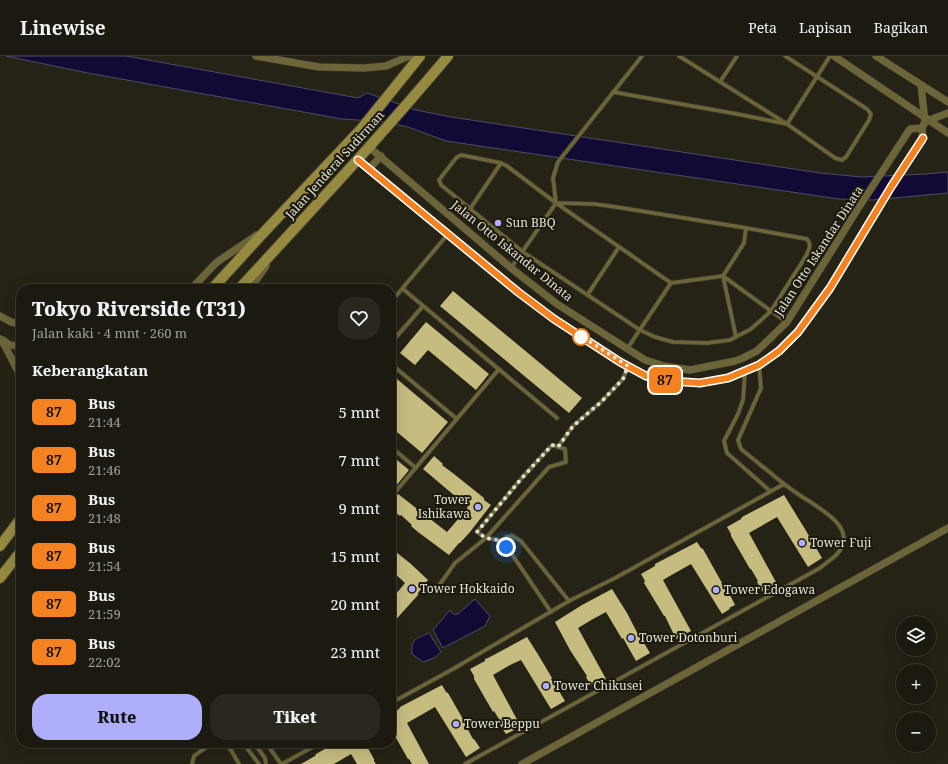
<!DOCTYPE html>
<html lang="id">
<head>
<meta charset="utf-8">
<style>
	:root { --surface:#1c1a10; --page:#29271e; --text:#f1f3f6; --muted:#a0a19f; --line:#3a3830; --accent:#afaefa }
	body { margin:0; font-family:"Noto Serif",serif; background:var(--page); color:var(--text); height:100vh; display:flex; flex-direction:column; font-size:15px; white-space:nowrap }
	* { box-sizing:border-box; margin:0 }
	p { font-size:13px; color:var(--muted) }
	.icon { flex:none; width:22px; height:22px; fill:none; stroke:currentColor; stroke-width:2; stroke-linecap:round; stroke-linejoin:round }
	.map { position:relative; flex:1; overflow:hidden }
	.side { position:absolute; left:16px; top:228px; width:380px; height:464px; display:flex; flex-direction:column; background:var(--surface); border-radius:16px; box-shadow:0 4px 16px #0002,0 0 0 1px var(--line) }
	.side>* { flex:none }
	.badge { padding:0 8px; border-radius:6px; font-size:14px; line-height:26px }
	.controls { position:absolute; left:896px; top:560px; display:grid; gap:8px }
	.controls a { display:grid; place-items:center; width:40px; height:40px; border-radius:50%; background:var(--surface); box-shadow:0 4px 16px #0002,0 0 0 1px var(--line); font-size:20px }
	.you { position:absolute; width:20px; height:20px; margin:-10px; border:3px solid #fff; border-radius:50%; background:#1a73e8; box-shadow:0 0 0 6px #1a73e833 }
	.map>.badge { position:absolute; translate:-50% -50%; box-shadow:0 0 0 2px #fff }
	h2 { padding:0 16px; font-size:15px; line-height:36px }
	.round { display:grid; place-items:center; flex:none; width:42px; height:42px; border-radius:16px; background:var(--page) }
	.head { display:flex; align-items:center; justify-content:space-between; height:68px; padding:0 16px }
	h1 { font-size:19px; font-weight:800; line-height:30px }
	.cta { display:flex; gap:8px; margin-top:auto; padding:8px 16px }
	.cta a { flex:1; height:46px; border-radius:16px; background:var(--accent); color:#111; font-size:16px; font-weight:800; line-height:46px; text-align:center }
	.cta a+a { background:var(--page); color:var(--text) }
	ul { padding:0; list-style:none }
	li { display:flex; align-items:center; gap:12px; height:48px; padding:0 16px }
	li div { flex:1 }
	li b { display:block; font-size:15px }
	li em { font-style:normal }
	li .badge { min-width:44px; font-weight:700; text-align:center }
	header { display:flex; align-items:center; gap:24px; box-sizing:border-box; height:56px; padding:0 20px; background:var(--surface); border-bottom:1px solid var(--line) }
	header strong { font-size:19px }
	nav { display:flex; gap:22px; margin-inline-start:auto; font-size:14px }
	.map>svg:first-child { display:block }
	.water { fill:#110a35; stroke:#504b66 }
	.building { fill:#c6bc80 }
	.lines { fill:none; stroke-linecap:round; stroke-linejoin:round }
	.service-casing { stroke:#403e30; stroke-width:5 }
	.minor-casing { stroke:#403e30; stroke-width:8 }
	.secondary-casing { stroke:#403e30; stroke-width:12 }
	.service { stroke:#6c6539; stroke-width:3.5 }
	.minor { stroke:#6c6539; stroke-width:7 }
	.secondary { stroke:#968a41; stroke-width:10 }
	.line-casing { stroke:#fff; stroke-width:9 }
	.line { stroke:#f58220; stroke-width:6 }
	.walk { stroke:#e3e2d8; stroke-width:4; stroke-dasharray:0 7.2 }
	.poi-dot { fill:#afaefa; stroke:#1b190b; stroke-width:1.5 }
	.stop-dot { fill:#fff; stroke:#f58220; stroke-width:2 }
	.labels { text-anchor:middle; stroke-width:4; stroke-linejoin:round; paint-order:stroke }
	.street-label { font-size:12px; fill:#e3e2d8; stroke:#1b190b }
	.poi-label { font-size:12px; fill:#e3e2d8; stroke:#1b190b; text-anchor:start }
</style>
</head>
<body>
<header>
<strong>Linewise</strong>
<nav><a>Peta</a><a>Lapisan</a><a>Bagikan</a></nav>
</header>
<div class="map">
<svg width="948" height="708" viewBox="0 0 948 708">
	<rect width="100%" height="100%" fill="#252315"/>
	<g class="water">
		<polygon points="6,0 126,0 358,42 367,37 416,54 451,61 820,117 862,121 926,118 948,116 948,137 872,144 839,143 446,85 408,71 386,66 342,63 88,17"/>
		<path d="M 475,543 L 490,560 L 485,570 L 443,592 L 433,574 L 450,554 C 452,558 454,559 458,558 Z"/>
		<path d="M 429,577 L 441,596 L 434,602 L 423,606 L 412,598 C 411,582 416,583 429,577 Z"/>
	</g>
	<g class="building">
		<polygon points="453,235 582,342 569,357 440,250"/>
		<polygon points="426,266 489,318 476,334 428,294 415,309 400,297"/>
		<polygon points="391,318 448,366 422,397 391,371"/>
		<polygon points="391,399 409,414 391,436"/>
		<polygon points="434,400 443,408 442,409 454,418 484,442 484,444 491,449 470,476 460,487 459,487 449,499 418,476 411,470 412,469 401,459 400,460 391,453 391,444 393,443 398,438 447,476 466,454 468,451 423,413"/>
		<polygon points="784,439 805,473 809,480 808,480 815,493 816,492 822,502 808,511 777,461 749,477 777,528 763,536 757,526 758,525 751,513 750,513 731,480 731,478 727,471 741,463 742,461"/>
		<polygon points="697,486 701,492 703,493 722,527 721,527 729,540 730,539 735,549 729,552 730,553 722,558 691,508 668,521 663,524 691,575 676,583 665,560 664,560 644,527 645,525 641,518 655,510 655,508"/>
		<polygon points="391,492 411,508 428,524 418,537 418,539 391,569 391,544 405,527 391,514"/>
		<polygon points="612,533 627,557 643,588 644,587 650,597 636,605 623,582 622,583 606,556 593,563 578,572 606,623 591,630 586,621 587,620 570,594 555,566 582,549"/>
		<polygon points="527,581 539,600 552,622 551,623 558,635 559,635 565,645 551,653 521,604 510,609 493,619 521,671 512,675 506,678 500,669 502,668 494,655 493,656 474,623 474,620 470,613 485,605 485,603 488,602"/>
		<polygon points="442,629 446,636 448,637 467,670 466,670 473,683 474,683 480,692 466,701 435,651 407,667 429,708 412,708 409,703 408,703 391,673 391,658 399,653 400,651"/>
		<polygon points="338,687 365,687 374,703 374,705 376,708 357,708 351,698 334,708 301,708 315,700 316,698 332,689 334,690"/>
	</g>
	<g class="lines">
		<defs>
			<g id="service">
				<polyline points="679,0 787,68 835,102 842,104 846,101 869,64 871,58 867,53 785,0"/>
				<polyline points="720,26 737,0"/>
				<polyline points="613,36 737,58 787,68 830,0"/>
				<path d="M 556,147 L 594,148 L 616,151 L 746,172 L 807,183 C 812,188 809,194 806,200 L 771,255 L 751,273 L 730,284 L 707,287 L 673,286 L 655,281 L 640,274 L 523,196 L 441,129 L 439,124 L 456,102 L 461,99 L 501,107 L 507,110 L 556,147 L 671,227 L 723,220 L 771,255 L 787,266"/>
				<polyline points="470,153 501,107"/>
				<polyline points="511,212 556,147 553,122 558,106 642,0"/>
				<polyline points="403,233 557,362"/>
				<polyline points="588,238 619,191"/>
				<polyline points="391,246 448,178"/>
				<polyline points="736,281 723,220 744,187 746,172"/>
				<polyline points="391,287 423,250"/>
				<polyline points="627,293 671,227"/>
				<polyline points="391,308 457,363"/>
				<polyline points="759,309 761,332 738,384 741,393 784,428"/>
				<polyline points="745,315 743,344 738,358 724,385 727,397 770,435"/>
				<polyline points="391,391 416,412"/>
				<polyline points="558,391 573,370 601,346 623,323 628,310"/>
				<polyline points="391,441 499,313"/>
				<polyline points="440,528 455,507 486,482 549,411 566,406 565,393 552,389 521,423 477,476 486,482 504,485"/>
				<polyline points="551,556 507,491 504,485 506,481 512,480 521,485 569,545"/>
				<path d="M 391,647 L 453,613 L 569,545 L 617,521 L 784,428 C 792,434 800,440 809,445 C 822,454 849,469 843,488 C 840,499 828,505 820,512 L 465,708"/>
				<polyline points="225,687 231,694 239,708"/>
				<polyline points="243,687 259,708"/>
				<polyline points="254,687 265,702 266,708"/>
				<polyline points="266,687 281,708"/>
				<polyline points="192,708 194,700 212,687"/>
				<polyline points="282,708 320,687"/>
			</g>
			<g id="minor">
				<polyline points="256,0 319,11 364,12 386,10 409,0"/>
				<polyline points="834,0 948,77"/>
				<polyline points="876,0 948,46"/>
				<polyline points="927,65 948,57"/>
				<polyline points="369,91 511,212 557,248 645,304 664,310 690,314 735,305 743,302 757,295 787,266 859,151 910,73 922,72"/>
				<polyline points="358,104 518,236 554,263 620,306 646,320 670,325 700,327 728,322 759,309 779,295 798,276 830,233 878,152 904,110 923,82 922,72 925,66 921,29"/>
				<polyline points="369,113 381,100"/>
				<polyline points="191,233 217,206 257,179"/>
				<polyline points="250,233 266,210"/>
				<polyline points="0,260 11,266 21,268"/>
				<polyline points="0,283 5,290 21,321"/>
				<polyline points="3,284 10,289 21,290"/>
				<polyline points="522,708 948,472"/>
			</g>
			<g id="secondary">
				<polyline points="212,233 266,174 362,72 420,0"/>
				<path d="M 239,233 C 310,156 381,80 448,0"/>
				<polyline points="0,490 21,462"/>
				<polyline points="0,522 21,495"/>
			</g>
		</defs>
		<use href="#service" class="service-casing"/>
		<use href="#minor" class="minor-casing"/>
		<use href="#secondary" class="secondary-casing"/>
		<use href="#service" class="service"/>
		<use href="#minor" class="minor"/>
		<use href="#secondary" class="secondary"/>
	</g>
	<g class="lines">
		<defs>
			<polyline id="line" points="358,104 518,236 554,263 620,306 646,320 670,325 700,327 728,322 759,309 779,295 798,276 830,232 891,131 923,82"/>
		</defs>
		<use href="#line" class="line-casing"/>
		<use href="#line" class="line"/>
		<polyline class="walk" points="506,491 504,485 486,482 477,476 521,423 552,389 558,391 573,370 601,346 623,323 628,310 581,280 581,281"/>
	</g>
	<g class="poi-dot">
		<circle cx="498" cy="167" r="4"/>
		<circle cx="478" cy="451" r="4"/>
		<circle cx="802" cy="487" r="4"/>
		<circle cx="412" cy="533" r="4"/>
		<circle cx="716" cy="534" r="4"/>
		<circle cx="631" cy="582" r="4"/>
		<circle cx="546" cy="630" r="4"/>
		<circle cx="456" cy="668" r="4"/>
	</g>
	<circle class="stop-dot" cx="581" cy="281" r="8"/>
	<g class="labels">
		<g class="street-label">
			<text transform="translate(335 109) rotate(-48)" y="4">Jalan Jenderal Sudirman</text>
			<text transform="translate(512 195) rotate(39)" y="4">Jalan Otto Iskandar Dinata</text>
			<text transform="translate(819 195) rotate(-57)" y="4">Jalan Otto Iskandar Dinata</text>
		</g>
		<g class="poi-label">
			<text x="506" y="171">Sun BBQ</text>
			<text x="470" y="448" text-anchor="end">Tower<tspan x="470" dy="14">Ishikawa</tspan></text>
			<text x="810" y="491">Tower Fuji</text>
			<text x="420" y="537">Tower Hokkaido</text>
			<text x="724" y="538">Tower Edogawa</text>
			<text x="639" y="586">Tower Dotonburi</text>
			<text x="554" y="634">Tower Chikusei</text>
			<text x="464" y="672">Tower Beppu</text>
		</g>
	</g>
</svg>
<div class="controls">
<a><svg class="icon" aria-label="layers" viewBox="0 0 24 24"><path d="M12 4l9 5-9 5-9-5zM3 14l9 5 9-5"/></svg></a>
<a>+</a>
<a>−</a>
</div>
<div class="you" style="left:506px;top:491px"></div>
<b class="badge" style="left:665px;top:324px;background:#f58220;color:#111">87</b>
<section class="side">
<div class="head"><div><h1>Tokyo Riverside (T31)</h1><p>Jalan kaki · 4 mnt · 260 m</p></div><a class="round"><svg class="icon" aria-label="heart" viewBox="0 0 24 24"><path d="M12 20l-8-8c-3-5 5-10 8-4 3-6 11-1 8 4z"/></svg></a></div>
<h2>Keberangkatan</h2>
<ul>
<li><span class="badge" style="background:#f58220;color:#111">87</span><div><b>Bus</b><p>21:44</p></div><em>5 mnt</em></li>
<li><span class="badge" style="background:#f58220;color:#111">87</span><div><b>Bus</b><p>21:46</p></div><em>7 mnt</em></li>
<li><span class="badge" style="background:#f58220;color:#111">87</span><div><b>Bus</b><p>21:48</p></div><em>9 mnt</em></li>
<li><span class="badge" style="background:#f58220;color:#111">87</span><div><b>Bus</b><p>21:54</p></div><em>15 mnt</em></li>
<li><span class="badge" style="background:#f58220;color:#111">87</span><div><b>Bus</b><p>21:59</p></div><em>20 mnt</em></li>
<li><span class="badge" style="background:#f58220;color:#111">87</span><div><b>Bus</b><p>22:02</p></div><em>23 mnt</em></li>
</ul>
<div class="cta"><a>Rute</a><a>Tiket</a></div>
</section>
</div>
</body>
</html>
